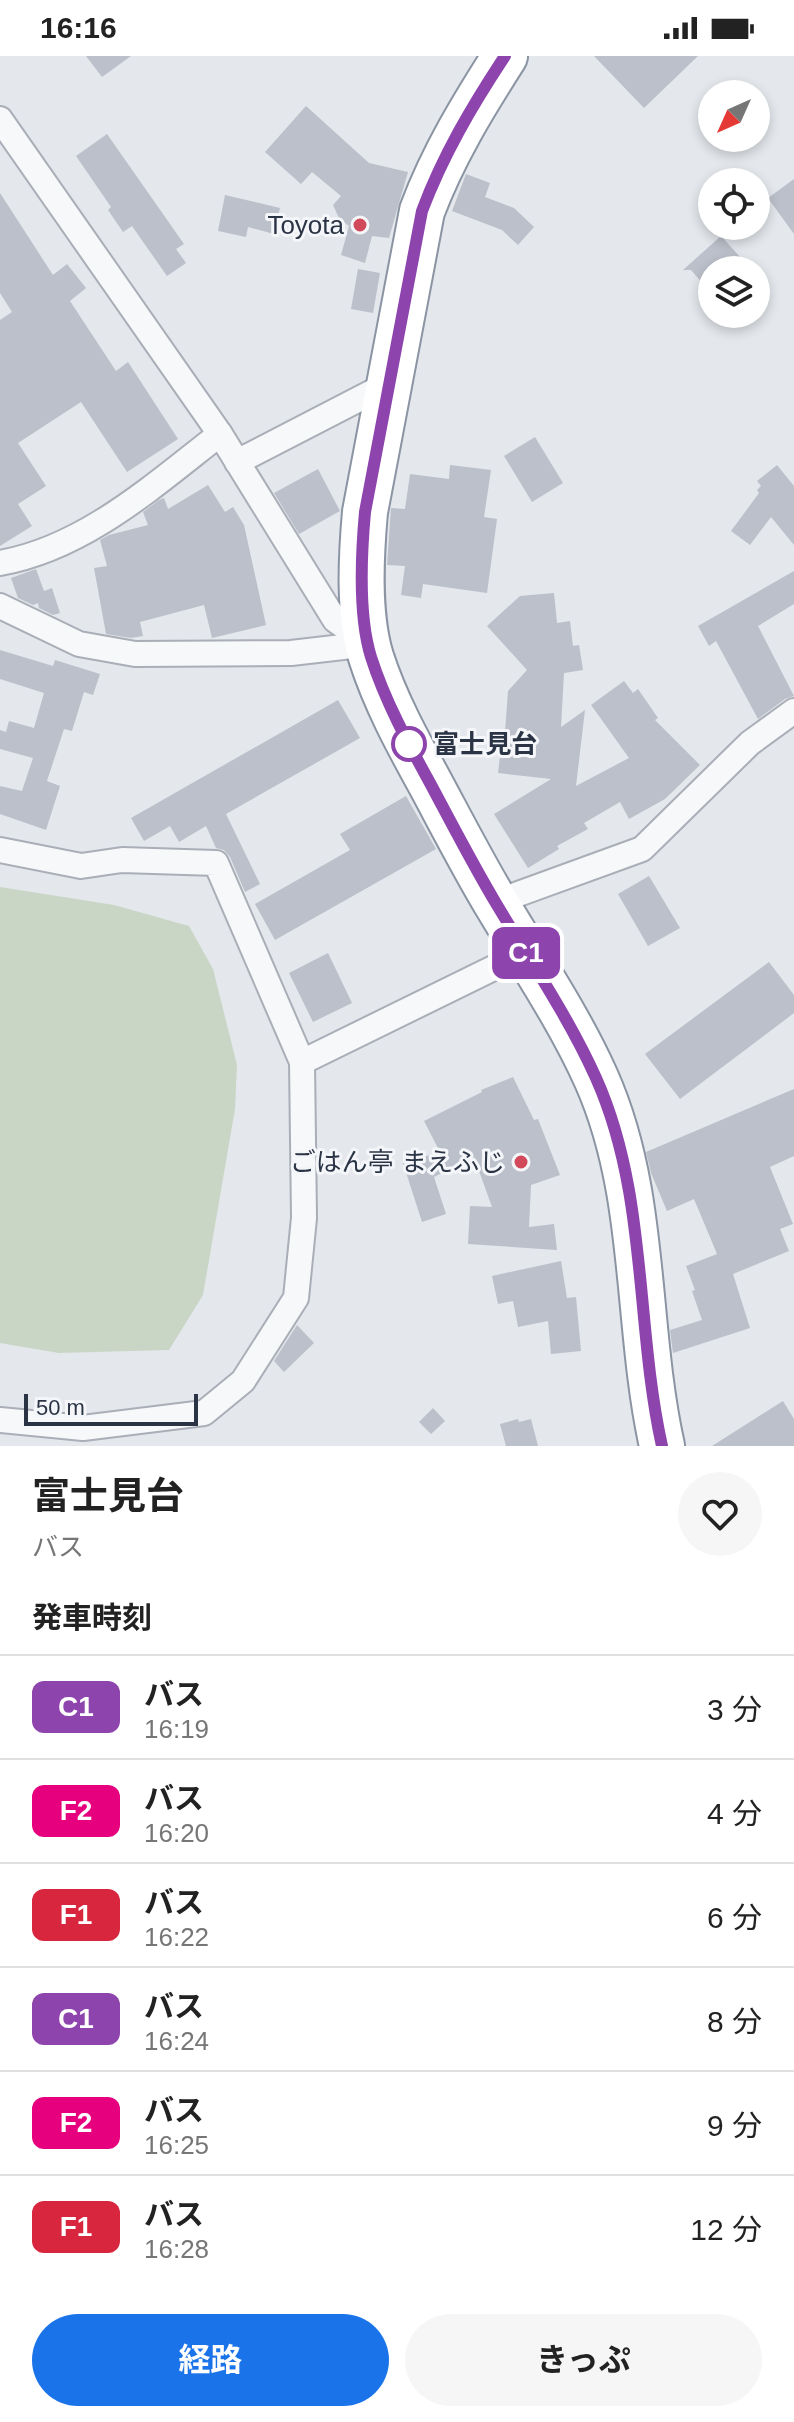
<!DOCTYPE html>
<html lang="ja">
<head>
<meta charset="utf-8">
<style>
	:root { --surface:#fff; --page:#f6f6f6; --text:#222; --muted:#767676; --line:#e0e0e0; --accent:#1a73e8 }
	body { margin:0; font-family:Arial,"Noto Sans JP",sans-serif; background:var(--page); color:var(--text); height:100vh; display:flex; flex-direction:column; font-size:30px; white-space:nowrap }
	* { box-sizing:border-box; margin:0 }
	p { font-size:26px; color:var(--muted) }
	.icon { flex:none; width:44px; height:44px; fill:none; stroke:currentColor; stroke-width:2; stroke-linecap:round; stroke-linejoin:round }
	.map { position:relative; height:1390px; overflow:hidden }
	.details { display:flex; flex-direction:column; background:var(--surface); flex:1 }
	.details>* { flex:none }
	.badge { padding:0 16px; border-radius:12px; font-size:28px; line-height:52px }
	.needle { width:52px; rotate:225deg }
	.fabs { position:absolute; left:698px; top:24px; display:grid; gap:16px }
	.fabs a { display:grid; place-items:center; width:72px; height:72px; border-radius:50%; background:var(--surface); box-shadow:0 4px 12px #0003; font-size:40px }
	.scale { position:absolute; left:24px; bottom:20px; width:174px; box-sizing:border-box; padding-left:8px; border:4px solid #2b3445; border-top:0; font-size:22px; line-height:28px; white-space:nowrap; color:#2b3445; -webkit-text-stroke:6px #f4f6f9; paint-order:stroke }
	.map>.badge { position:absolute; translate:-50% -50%; box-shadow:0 0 0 4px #fff }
	h2 { padding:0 32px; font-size:30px; line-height:72px }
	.round { display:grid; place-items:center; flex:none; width:84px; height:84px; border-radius:42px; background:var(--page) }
	.head { display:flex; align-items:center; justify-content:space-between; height:136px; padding:0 32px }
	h1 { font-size:38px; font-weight:700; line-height:60px }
	.button { display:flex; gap:16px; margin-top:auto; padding:16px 32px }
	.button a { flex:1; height:92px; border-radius:48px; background:var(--accent); color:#fff; font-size:32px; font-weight:700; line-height:92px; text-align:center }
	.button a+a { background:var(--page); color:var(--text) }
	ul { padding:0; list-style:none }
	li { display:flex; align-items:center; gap:24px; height:104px; padding:0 32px; border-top:2px solid var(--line) }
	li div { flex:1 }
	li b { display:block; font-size:30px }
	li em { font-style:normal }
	li .badge { min-width:88px; font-weight:700; text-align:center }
	.status { display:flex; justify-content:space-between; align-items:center; height:56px; padding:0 40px; background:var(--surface); direction:ltr }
	.status svg { height:22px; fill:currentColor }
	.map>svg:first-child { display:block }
	.green { fill:#c9d6c5 }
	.building { fill:#bbc0ca }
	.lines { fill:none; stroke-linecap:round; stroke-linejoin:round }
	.street-casing { stroke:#a9aeb7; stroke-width:28 }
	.highway-casing { stroke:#8b94a3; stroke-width:48 }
	.street { stroke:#f7f8fa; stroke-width:24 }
	.highway { stroke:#fff; stroke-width:44 }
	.line-casing { stroke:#fff; stroke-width:18 }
	.line { stroke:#8e44ad; stroke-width:12 }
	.poi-dot { fill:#d1495b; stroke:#f4f6f9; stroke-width:3 }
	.stop-dot { fill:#fff; stroke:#8e44ad; stroke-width:4 }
	.labels { text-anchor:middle; stroke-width:6; stroke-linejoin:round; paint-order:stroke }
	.poi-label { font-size:26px; fill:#2b3445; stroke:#f4f6f9; text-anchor:end }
	.stop-label { font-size:26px; font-weight:bold; fill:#2b3445; stroke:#f4f6f9; text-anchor:start }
</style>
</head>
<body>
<div class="status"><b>16:16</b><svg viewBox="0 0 49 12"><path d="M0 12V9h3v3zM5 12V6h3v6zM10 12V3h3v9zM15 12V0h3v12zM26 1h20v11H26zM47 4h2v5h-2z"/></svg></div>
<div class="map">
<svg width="794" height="1390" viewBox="0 0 794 1390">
	<rect width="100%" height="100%" fill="#e4e7ec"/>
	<polygon class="green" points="0,831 114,849 189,870 213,913 237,1009 235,1053 203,1239 169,1294 59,1297 0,1287"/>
	<g class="building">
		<polygon points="86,0 131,0 102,21"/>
		<polygon points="594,0 698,0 644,52"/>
		<polygon points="306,50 369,107 408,116 389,182 372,180 365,207 341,199 349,170 339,162 333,149 341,140 312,116 301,128 265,96"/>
		<polygon points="107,78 184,188 176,193 186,207 167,220 132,170 123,176 108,154 111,151 76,100"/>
		<polygon points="466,118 490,127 485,141 514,152 534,171 518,189 502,174 452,155"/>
		<polygon points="794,123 794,178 768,142"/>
		<polygon points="0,137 53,219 67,208 86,232 70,245 116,315 128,306 178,383 127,416 81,346 18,387 46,430 18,448 32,470 0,490 0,264 12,256 0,237"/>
		<polygon points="225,139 280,152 274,178 248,171 246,181 218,175"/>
		<polygon points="721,180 752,214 712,214 712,238 691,214 683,214"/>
		<polygon points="358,213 380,217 373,257 351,253"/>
		<polygon points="535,381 563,427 532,446 504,400"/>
		<polygon points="450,409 491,414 484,461 497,463 487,537 423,528 421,542 401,539 405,510 387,509 391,452 405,453 410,418 449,423"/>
		<polygon points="777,409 794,430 794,489 771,461 750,489 731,475 759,437 757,434 761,430 757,425"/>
		<polygon points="318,413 340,455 299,478 274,437"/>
		<polygon points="208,429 225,456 233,451 244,469 266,569 212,582 204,549 140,566 143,580 131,582 106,578 94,512 107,510 100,484 109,479 148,469 143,456 159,444 164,442 168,453"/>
		<polygon points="36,513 44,535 52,532 60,557 53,559 39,552 38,547 33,549 18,542 11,522"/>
		<polygon points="794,515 794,548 758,570 794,640 785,643 758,663 716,585 709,590 698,570"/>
		<polygon points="554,537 557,567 570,565 573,590 579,589 583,614 564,617 561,671 585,654 576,730 629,702 591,649 624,625 633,637 638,633 658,662 655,664 700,709 665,743 629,763 620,746 584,767 588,773 557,790 559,793 528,812 494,758 551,723 498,717 503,676 505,676 508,635 527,614 487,570 520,540"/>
		<polygon points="0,594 53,610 55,604 100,618 93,639 84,636 72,675 64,673 47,725 60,730 46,774 0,758 0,730 22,735 33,702 0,693 0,674 6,676 9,665 34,672 44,637 0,623"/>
		<polygon points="338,644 360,682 226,758 260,828 245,836 230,801 224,794 216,792 206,770 179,786 170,770 144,785 131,762"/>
		<polygon points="406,740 436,793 275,884 255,848 350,794 340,778"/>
		<polygon points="649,820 680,872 648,890 618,838"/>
		<polygon points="328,897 352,947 313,966 289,917"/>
		<polygon points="769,906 794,939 794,957 680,1043 645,998"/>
		<polygon points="513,1021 534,1064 538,1063 560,1119 531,1129 529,1171 554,1168 557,1194 468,1188 470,1150 492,1151 474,1101 434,1121 446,1158 422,1166 403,1107 440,1096 424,1065 482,1036 481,1034"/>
		<polygon points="794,1033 794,1100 770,1111 793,1168 780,1173 789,1195 733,1218 750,1272 673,1297 670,1274 702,1264 692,1235 695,1234 686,1210 717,1198 694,1143 667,1155 651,1117 646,1096"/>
		<polygon points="561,1205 567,1242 576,1241 581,1295 551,1298 548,1265 518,1271 513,1245 498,1248 492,1220"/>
		<polygon points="297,1269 314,1287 284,1316 274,1305"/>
		<polygon points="783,1345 794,1363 794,1390 712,1390"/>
		<polygon points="433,1352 445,1365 431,1378 419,1366"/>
		<polygon points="518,1363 519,1366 531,1363 538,1390 506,1390 500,1368"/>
	</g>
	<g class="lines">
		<defs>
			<g id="street">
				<polyline points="0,63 220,378 335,564 369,588 291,597 135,598 79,588 0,550"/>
				<polyline points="237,406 388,328"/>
				<path d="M 0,507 C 85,492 154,429 220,378"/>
				<polyline points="0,794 81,810 122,804 216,807 302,1006"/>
				<polyline points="496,846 642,793 750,687 794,655"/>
				<polyline points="0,1364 83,1372 204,1357 243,1325 296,1242 304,1162 302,1006 526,896"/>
			</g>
			<path id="highway" d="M 505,0 C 473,50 443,99 422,155 L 365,456 C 361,501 358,558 371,601 C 385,645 408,687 430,727 C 452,768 473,809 497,849 C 531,906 569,962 596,1022 C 648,1138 635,1268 662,1390"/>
		</defs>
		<use href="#street" class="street-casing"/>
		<use href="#highway" class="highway-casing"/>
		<use href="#street" class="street"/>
		<use href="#highway" class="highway"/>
	</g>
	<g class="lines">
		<defs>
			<path id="line" d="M 505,0 C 472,50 443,99 422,155 L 365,456 C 361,500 358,559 371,601 C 385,645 408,687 430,727 C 452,768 473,809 497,849 C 531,906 569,962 596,1022 C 648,1138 635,1268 662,1390"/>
		</defs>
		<use href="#line" class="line-casing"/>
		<use href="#line" class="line"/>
	</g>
	<g class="poi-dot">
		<circle cx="360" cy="169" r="8"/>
		<circle cx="521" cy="1106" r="8"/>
	</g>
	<circle class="stop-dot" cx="409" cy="688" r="16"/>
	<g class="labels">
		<g class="poi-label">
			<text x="344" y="178">Toyota</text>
			<text x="505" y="1115">ごはん亭 まえふじ</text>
		</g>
		<g class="stop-label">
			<text x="433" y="697">富士見台</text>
		</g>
	</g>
</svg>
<div class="fabs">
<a><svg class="needle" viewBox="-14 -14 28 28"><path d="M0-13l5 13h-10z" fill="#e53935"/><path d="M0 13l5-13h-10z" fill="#767676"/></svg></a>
<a><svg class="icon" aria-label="locate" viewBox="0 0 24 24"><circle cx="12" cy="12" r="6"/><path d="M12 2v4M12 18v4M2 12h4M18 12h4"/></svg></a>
<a><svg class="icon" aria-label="layers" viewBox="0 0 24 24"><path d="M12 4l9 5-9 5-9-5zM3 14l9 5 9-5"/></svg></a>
</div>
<div class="scale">50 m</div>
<b class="badge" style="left:526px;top:897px;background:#8e44ad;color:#fff">C1</b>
</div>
<section class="details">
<div class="head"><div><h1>富士見台</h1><p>バス</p></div><a class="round"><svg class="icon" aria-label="heart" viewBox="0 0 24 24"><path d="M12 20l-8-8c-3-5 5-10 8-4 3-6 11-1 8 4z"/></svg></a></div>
<h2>発車時刻</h2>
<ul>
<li><span class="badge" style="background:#8e44ad;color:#fff">C1</span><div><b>バス</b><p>16:19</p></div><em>3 分</em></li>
<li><span class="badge" style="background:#e6007e;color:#fff">F2</span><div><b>バス</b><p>16:20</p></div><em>4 分</em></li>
<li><span class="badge" style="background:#d7263d;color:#fff">F1</span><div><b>バス</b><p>16:22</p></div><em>6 分</em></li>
<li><span class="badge" style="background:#8e44ad;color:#fff">C1</span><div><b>バス</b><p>16:24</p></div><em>8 分</em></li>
<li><span class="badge" style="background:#e6007e;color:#fff">F2</span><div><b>バス</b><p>16:25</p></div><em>9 分</em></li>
<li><span class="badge" style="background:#d7263d;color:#fff">F1</span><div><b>バス</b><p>16:28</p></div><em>12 分</em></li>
</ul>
<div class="button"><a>経路</a><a>きっぷ</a></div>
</section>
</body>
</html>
